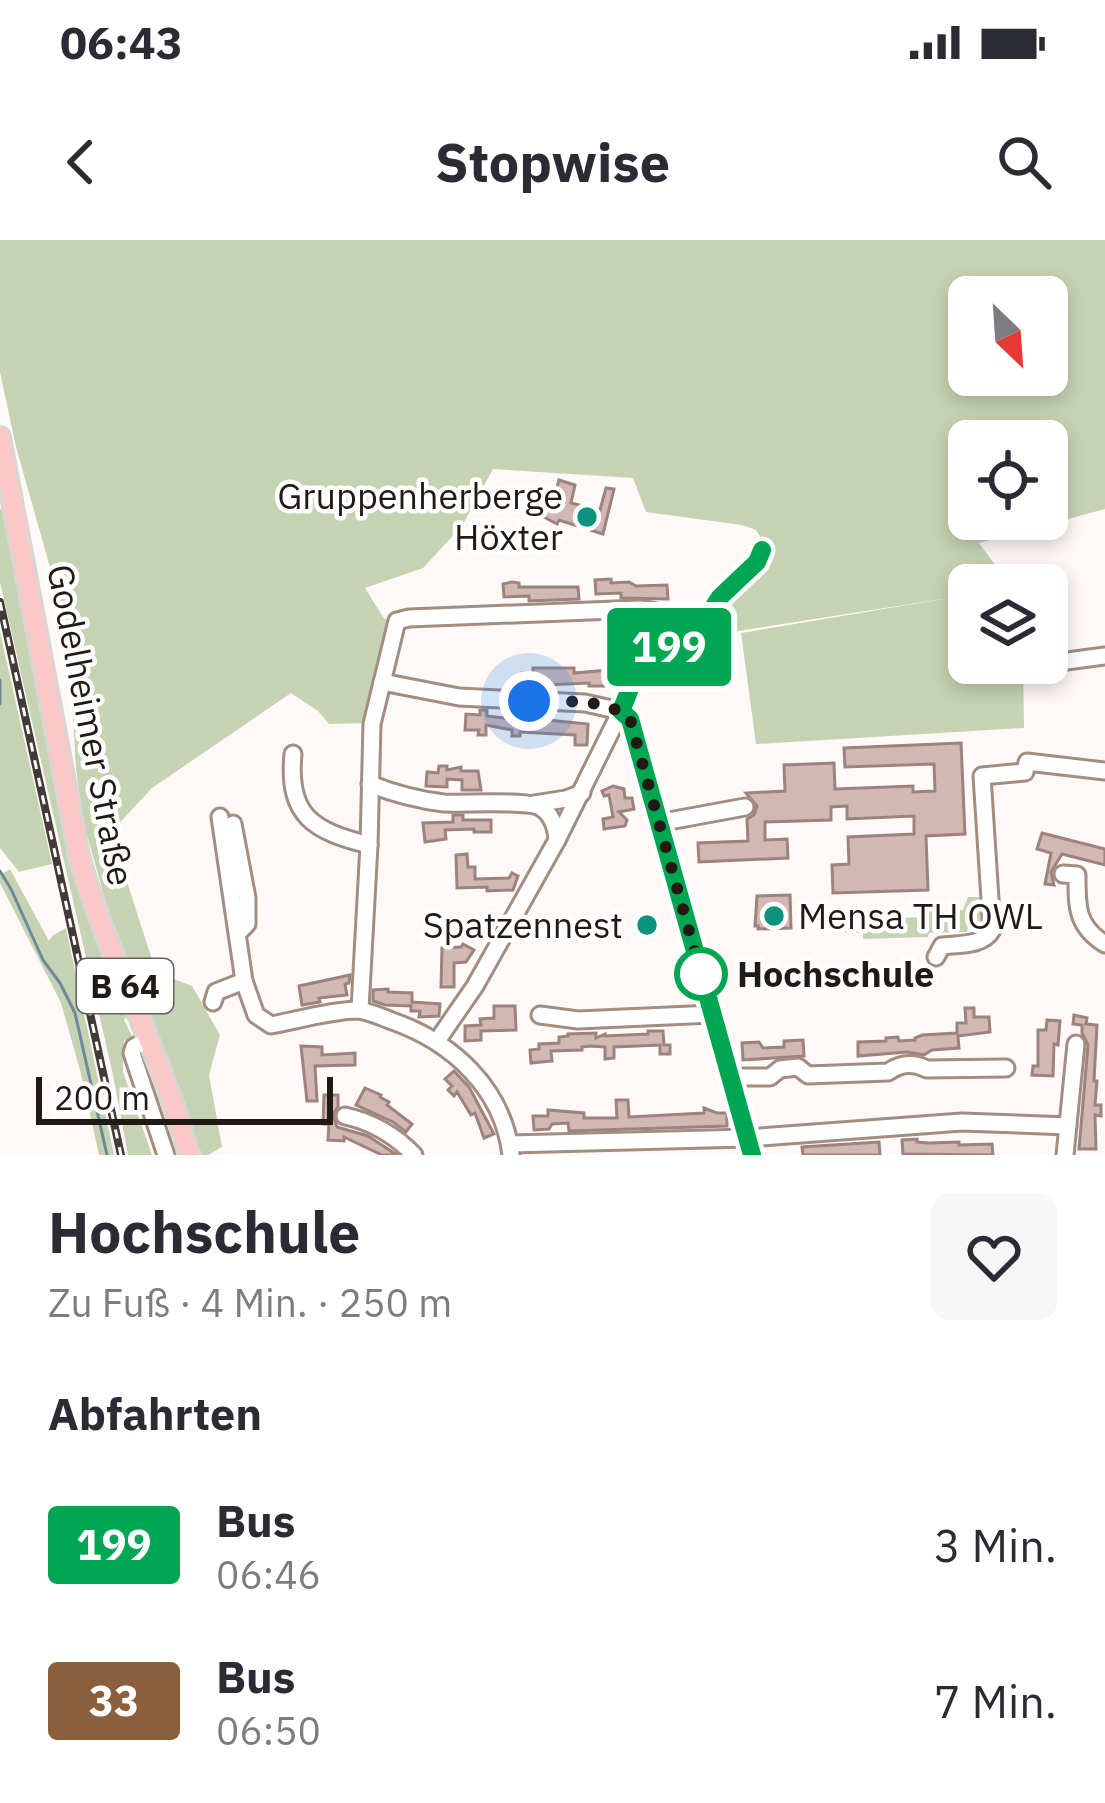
<!DOCTYPE html>
<html lang="de">
<head>
<meta charset="utf-8">
<style>
	:root { --surface:#fff; --page:#f7f7f7; --text:#2b2b33; --muted:#7c7c81 }
	body { margin:0; font-family:"IBM Plex Sans",sans-serif; background:var(--page); color:var(--text); height:100vh; display:flex; flex-direction:column; font-size:45px; white-space:nowrap }
	* { box-sizing:border-box; margin:0 }
	p { font-size:39px; color:var(--muted) }
	.icon { flex:none; width:66px; height:66px; fill:none; stroke:currentColor; stroke-width:2; stroke-linecap:round; stroke-linejoin:round }
	.map { position:relative; height:915px; overflow:hidden }
	.drawer { display:flex; flex-direction:column; background:var(--surface); flex:1 }
	.drawer>* { flex:none }
	.badge { padding:0 24px; border-radius:9px; font-size:42px; line-height:78px }
	.needle { width:78px; rotate:155deg }
	.buttons { position:absolute; left:948px; top:36px; display:grid; gap:24px }
	.buttons a { display:grid; place-items:center; width:120px; height:120px; border-radius:18px; background:var(--surface); box-shadow:0 6px 18px #0003; font-size:60px }
	.scale { position:absolute; left:36px; bottom:30px; width:297px; box-sizing:border-box; padding-left:12px; border:6px solid #211914; border-top:0; font-size:33px; line-height:42px; white-space:nowrap; color:#211914; -webkit-text-stroke:9px #fff; paint-order:stroke }
	.you { position:absolute; width:60px; height:60px; margin:-30px; border:9px solid #fff; border-radius:50%; background:#1a73e8; box-shadow:0 0 0 18px #1a73e833 }
	.map>.badge { position:absolute; translate:-50% -50%; box-shadow:0 0 0 6px #fff }
	h2 { padding:0 48px; font-size:45px; line-height:108px }
	.round { display:grid; place-items:center; flex:none; width:126px; height:126px; border-radius:18px; background:var(--page) }
	.headline { display:flex; align-items:center; justify-content:space-between; height:204px; padding:0 48px }
	h1 { font-size:57px; font-weight:800; line-height:90px }
	ul { padding:0; list-style:none }
	li { display:flex; align-items:center; gap:36px; height:156px; padding:0 48px }
	li div { flex:1 }
	li b { display:block; font-size:45px }
	li em { font-style:normal }
	li .badge { min-width:132px; font-weight:700; text-align:center }
	.status { display:flex; justify-content:space-between; align-items:center; height:84px; padding:0 60px; background:var(--surface); direction:ltr }
	.status svg { height:33px; fill:currentColor }
	header { display:flex; justify-content:space-between; align-items:center; height:156px; padding:0 48px; background:var(--surface); font-size:54px; font-weight:800 }
	.map>svg:first-child { display:block }
	.green { fill:#c5d3b3; fill-rule:evenodd }
	.lines { fill:none; stroke-linecap:round; stroke-linejoin:round }
	.stream { stroke:#70889b; stroke-width:3 }
	.building { fill:#d2b7b2; stroke:#9c837e; stroke-width:3 }
	.minor-casing { stroke:#a28d80; stroke-width:21 }
	.major-casing { stroke:#d7d6d5; stroke-width:24 }
	.minor { stroke:#fff; stroke-width:15 }
	.major { stroke:#fcc7c7; stroke-width:18 }
	.rail-casing { stroke:#423a36; stroke-width:8 }
	.rail { stroke:#fff; stroke-width:3; stroke-dasharray:9; stroke-linecap:butt }
	.line-casing { stroke:#fff; stroke-width:27 }
	.line { stroke:#00a651; stroke-width:18 }
	.walk { stroke:#211914; stroke-width:12; stroke-dasharray:0 21.6 }
	.poi-dot { fill:#0b937d; stroke:#fff; stroke-width:4.5 }
	.stop-dot { fill:#fff; stroke:#00a651; stroke-width:6 }
	.labels { text-anchor:middle; stroke-width:9; stroke-linejoin:round; paint-order:stroke }
	.shield { fill:#fff; stroke:#645e5a; stroke-width:3 }
	.shield-label { font-size:33px; font-weight:bold; fill:#211914 }
	.poi-label { font-size:36px; fill:#211914; stroke:#fff; text-anchor:end }
	.street-label { font-size:36px; fill:#211914; stroke:#fff }
	.stop-label { font-size:36px; font-weight:bold; fill:#211914; stroke:#fff; text-anchor:start }
</style>
</head>
<body>
<div class="status"><b>06:43</b><svg viewBox="0 0 49 12"><path d="M0 12V9h3v3zM5 12V6h3v6zM10 12V3h3v9zM15 12V0h3v12zM26 1h20v11H26zM47 4h2v5h-2z"/></svg></div>
<header><svg class="icon" aria-label="back" viewBox="0 0 24 24"><path d="M15 5l-7 7 7 7"/></svg>Stopwise<svg class="icon" aria-label="search" viewBox="0 0 24 24"><circle cx="10" cy="10" r="6"/><path d="M15 15l6 6"/></svg></header>
<div class="map">
<svg width="1105" height="915" viewBox="0 0 1105 915">
	<rect width="100%" height="100%" fill="#fef9f6"/>
	<g class="green">
		<path d="M 0,0 L 1105,0 L 1105,269 L 979,303 L 1010,345 L 969,345 L 969,423 L 1023,423 L 1024,488 L 756,504 L 741,393 L 955,357 L 700,397 L 769,311 L 756,290 L 742,285 L 646,272 L 633,238 L 493,229 L 462,286 L 423,328 L 365,348 L 383,377 L 391,383 L 368,483 L 329,484 L 318,471 L 291,453 L 152,548 L 111,592 L 156,732 L 192,746 L 220,795 L 209,835 L 222,907 L 208,915 L 202,915 L 118,705 L 83,581 L 76,528 L 68,391 L 16,207 L 0,132 ZM 969,57 L 1047,57 L 1047,135 L 969,135 ZM 969,201 L 1047,201 L 1047,279 L 969,279 Z"/>
		<polygon points="6,267 64,577 93,687 129,775 124,780 132,796 124,801 123,832 152,915 128,915 113,835 0,342 0,269"/>
		<polygon points="0,392 52,624 19,632 0,608"/>
		<polygon points="10,629 49,701 52,696 66,688 114,915 99,915 80,830 61,763 0,643 0,635"/>
		<polygon points="968,657 988,657 989,686 968,686 967,692 929,693 928,697 863,699 863,693 841,692 840,675 900,672 901,678 924,677 924,671 963,670"/>
	</g>
	<g class="lines">
		<g class="stream">
			<polyline points="0,440 0,464"/>
			<polyline points="0,631 11,649 43,720 60,743 75,773 107,915"/>
		</g>
	</g>
	<g class="building">
		<polygon points="559,240 575,245 571,263 600,270 606,248 614,249 603,294 559,280 557,284 525,267 530,258 533,258 551,268"/>
		<polygon points="611,339 611,343 629,342 636,346 667,345 668,359 621,358 621,353 596,354 595,340"/>
		<polygon points="512,342 519,343 519,347 578,347 579,359 529,361 529,356 504,357 503,344"/>
		<polygon points="533,428 574,428 574,433 610,430 610,446 589,446 589,443 522,446 522,433 533,433"/>
		<polygon points="480,470 487,470 487,476 521,480 521,483 537,483 537,479 588,484 587,505 575,505 575,495 520,492 520,496 512,496 512,490 486,485 486,495 478,495 479,490 465,490 466,474 480,475"/>
		<polygon points="961,503 965,594 926,596 928,650 833,653 832,625 849,624 848,597 914,594 914,576 847,579 847,566 831,567 831,580 765,582 765,600 787,599 788,618 699,622 698,603 748,601 747,579 754,575 757,566 746,553 785,551 784,525 834,523 835,549 913,546 913,552 935,551 934,524 845,527 844,508"/>
		<polygon points="439,526 447,526 447,530 461,527 461,531 478,531 481,550 462,550 462,540 447,539 447,547 426,546 427,532 438,533"/>
		<polygon points="613,546 624,549 625,558 632,558 634,569 619,572 627,580 625,586 604,589 603,579 613,577 609,555 604,556 602,551"/>
		<polygon points="453,575 463,575 463,580 491,580 491,592 474,592 474,589 445,590 446,599 425,602 423,583 453,582"/>
		<polygon points="1042,593 1105,609 1105,625 1062,614 1051,632 1054,645 1045,644 1051,613 1037,609"/>
		<polygon points="467,614 468,627 475,627 475,639 509,638 512,633 518,636 513,650 487,651 487,647 457,648 456,615"/>
		<polygon points="790,655 791,688 758,689 758,686 755,686 757,656"/>
		<polygon points="463,704 474,710 466,722 454,723 454,747 441,747 442,708 461,707"/>
		<polygon points="350,735 349,743 345,744 347,755 319,758 320,762 302,765 299,746"/>
		<polygon points="388,749 388,752 412,753 412,762 440,764 439,776 419,777 420,771 411,771 411,766 385,765 373,761 373,750"/>
		<polygon points="494,766 515,766 516,790 481,791 481,800 465,801 465,786 481,785 480,779 494,778"/>
		<polygon points="965,768 974,768 974,777 989,777 990,792 958,796 959,808 932,810 924,815 907,812 858,816 858,802 886,801 886,798 898,797 899,801 915,800 915,798 922,795 957,793 957,783 966,783"/>
		<polygon points="1074,775 1087,778 1086,784 1097,785 1094,841 1097,841 1095,865 1101,865 1101,876 1095,875 1096,909 1079,909 1088,805 1082,793 1082,785 1073,784"/>
		<polygon points="1047,780 1060,781 1058,805 1054,804 1053,836 1032,835 1033,826 1038,826 1038,790 1046,790"/>
		<polygon points="648,791 663,791 664,805 670,805 670,814 660,814 660,805 614,807 614,818 605,819 605,807 590,806 582,807 582,810 551,811 552,821 531,823 530,810 539,809 539,804 559,803 559,797 568,796 568,794 596,793 596,798 605,794 605,796 648,794"/>
		<polygon points="803,800 804,816 743,820 742,803 759,802 763,808 784,807 784,801"/>
		<polygon points="301,806 322,807 322,815 355,813 355,825 315,826 317,861 307,861"/>
		<polygon points="454,831 469,847 494,894 484,898 475,873 471,875 457,852 454,856 448,850 452,846 445,839"/>
		<polygon points="365,848 381,855 380,857 389,862 387,865 412,884 406,892 393,882 356,865"/>
		<polygon points="324,855 338,855 338,867 333,874 337,887 368,896 397,915 382,915 344,897 344,901 328,900 329,884 323,884"/>
		<polygon points="616,860 628,860 629,877 704,873 704,868 717,873 727,873 727,886 569,891 568,883 552,884 549,889 534,890 533,876 548,876 548,870 584,873 584,878 617,878"/>
		<polygon points="917,899 917,902 928,903 959,902 959,905 992,904 993,915 903,914 902,900"/>
		<polygon points="879,902 880,915 803,915 802,907"/>
	</g>
	<g class="lines">
		<defs>
			<g id="minor">
				<polyline points="1037,425 1105,416"/>
				<polyline points="382,442 459,457 585,463 621,471"/>
				<polyline points="621,471 630,479 752,915"/>
				<path d="M 293,514 C 287,577 314,591 369,605"/>
				<path d="M 370,544 C 395,554 418,560 444,563 C 464,564 527,560 540,567 C 552,574 556,586 557,600"/>
				<polyline points="534,564 566,559 582,553"/>
				<path d="M 220,577 L 244,741 L 256,775 L 271,785 C 298,780 328,771 356,770 C 367,770 381,777 392,781 C 452,802 503,848 511,915"/>
				<polyline points="658,583 745,567"/>
				<polyline points="233,584 247,658 247,684 238,693"/>
				<path d="M 1063,634 L 1077,635 C 1077,666 1076,686 1105,704"/>
				<path d="M 936,717 L 942,706 C 959,704 983,706 992,690 L 982,536 L 1025,532 L 1027,522 L 1105,531"/>
				<polyline points="213,762 216,752 244,741"/>
				<polyline points="360,769 369,605 372,484 397,381 409,378 640,369 657,372 685,398"/>
				<polyline points="540,775 578,780 713,774"/>
				<polyline points="148,800 134,807 132,813 166,915"/>
				<polyline points="437,801 475,746 557,600 621,471 636,434 647,421 685,398 705,380 720,357 757,322 762,310"/>
				<path d="M 731,837 L 770,837 L 780,829 L 798,827 L 808,835 L 888,832 C 901,823 913,822 927,829 L 1006,828"/>
				<path d="M 345,876 C 371,881 396,896 414,915"/>
				<polyline points="510,904 747,898 962,882 1068,886"/>
				<polyline points="1065,915 1076,804"/>
			</g>
			<path id="major" d="M 0,197 L 79,616 C 108,719 161,812 189,915"/>
		</defs>
		<use href="#minor" class="minor-casing"/>
		<use href="#major" class="major-casing"/>
		<use href="#minor" class="minor"/>
		<use href="#major" class="major"/>
		<defs>
			<polyline id="rail" points="0,362 121,915"/>
		</defs>
		<use href="#rail" class="rail-casing"/>
		<use href="#rail" class="rail"/>
	</g>
	<g class="lines">
		<defs>
			<polyline id="line" points="752,915 630,479 621,471 636,434 647,421 685,398 705,380 720,357 757,322 762,310"/>
		</defs>
		<use href="#line" class="line-casing"/>
		<use href="#line" class="line"/>
		<path class="walk" d="M 529,461 C 559,462 607,457 630,479 L 701,734"/>
	</g>
	<g class="poi-dot">
		<circle cx="587" cy="277" r="12"/>
		<circle cx="774" cy="676" r="12"/>
		<circle cx="647" cy="685" r="12"/>
	</g>
	<circle class="stop-dot" cx="701" cy="734" r="24"/>
	<g class="labels">
		<rect class="shield" x="77" y="719" width="96" height="54" rx="9"/>
		<g class="shield-label">
			<text x="125" y="758">B 64</text>
		</g>
		<g class="poi-label">
			<text x="563" y="269">Gruppenherberge<tspan x="563" dy="41">Höxter</tspan></text>
			<text x="798" y="689" text-anchor="start">Mensa TH OWL</text>
			<text x="623" y="698">Spatzennest</text>
		</g>
		<g class="street-label">
			<text transform="translate(91 485) rotate(79)" y="13">Godelheimer Straße</text>
		</g>
		<g class="stop-label">
			<text x="737" y="747">Hochschule</text>
		</g>
	</g>
</svg>
<div class="buttons">
<a><svg class="needle" viewBox="-14 -14 28 28"><path d="M0-13l5 13h-10z" fill="#e53935"/><path d="M0 13l5-13h-10z" fill="#7c7c81"/></svg></a>
<a><svg class="icon" aria-label="locate" viewBox="0 0 24 24"><circle cx="12" cy="12" r="6"/><path d="M12 2v4M12 18v4M2 12h4M18 12h4"/></svg></a>
<a><svg class="icon" aria-label="layers" viewBox="0 0 24 24"><path d="M12 4l9 5-9 5-9-5zM3 14l9 5 9-5"/></svg></a>
</div>
<div class="scale">200 m</div>
<div class="you" style="left:529px;top:461px"></div>
<b class="badge" style="left:669px;top:407px;background:#00a651;color:#fff">199</b>
</div>
<section class="drawer">
<div class="headline"><div><h1>Hochschule</h1><p>Zu Fuß · 4 Min. · 250 m</p></div><a class="round"><svg class="icon" aria-label="heart" viewBox="0 0 24 24"><path d="M12 20l-8-8c-3-5 5-10 8-4 3-6 11-1 8 4z"/></svg></a></div>
<h2>Abfahrten</h2>
<ul>
<li><span class="badge" style="background:#00a651;color:#fff">199</span><div><b>Bus</b><p>06:46</p></div><em>3 Min.</em></li>
<li><span class="badge" style="background:#8b5e3c;color:#fff">33</span><div><b>Bus</b><p>06:50</p></div><em>7 Min.</em></li>
</ul>
</section>
</body>
</html>
